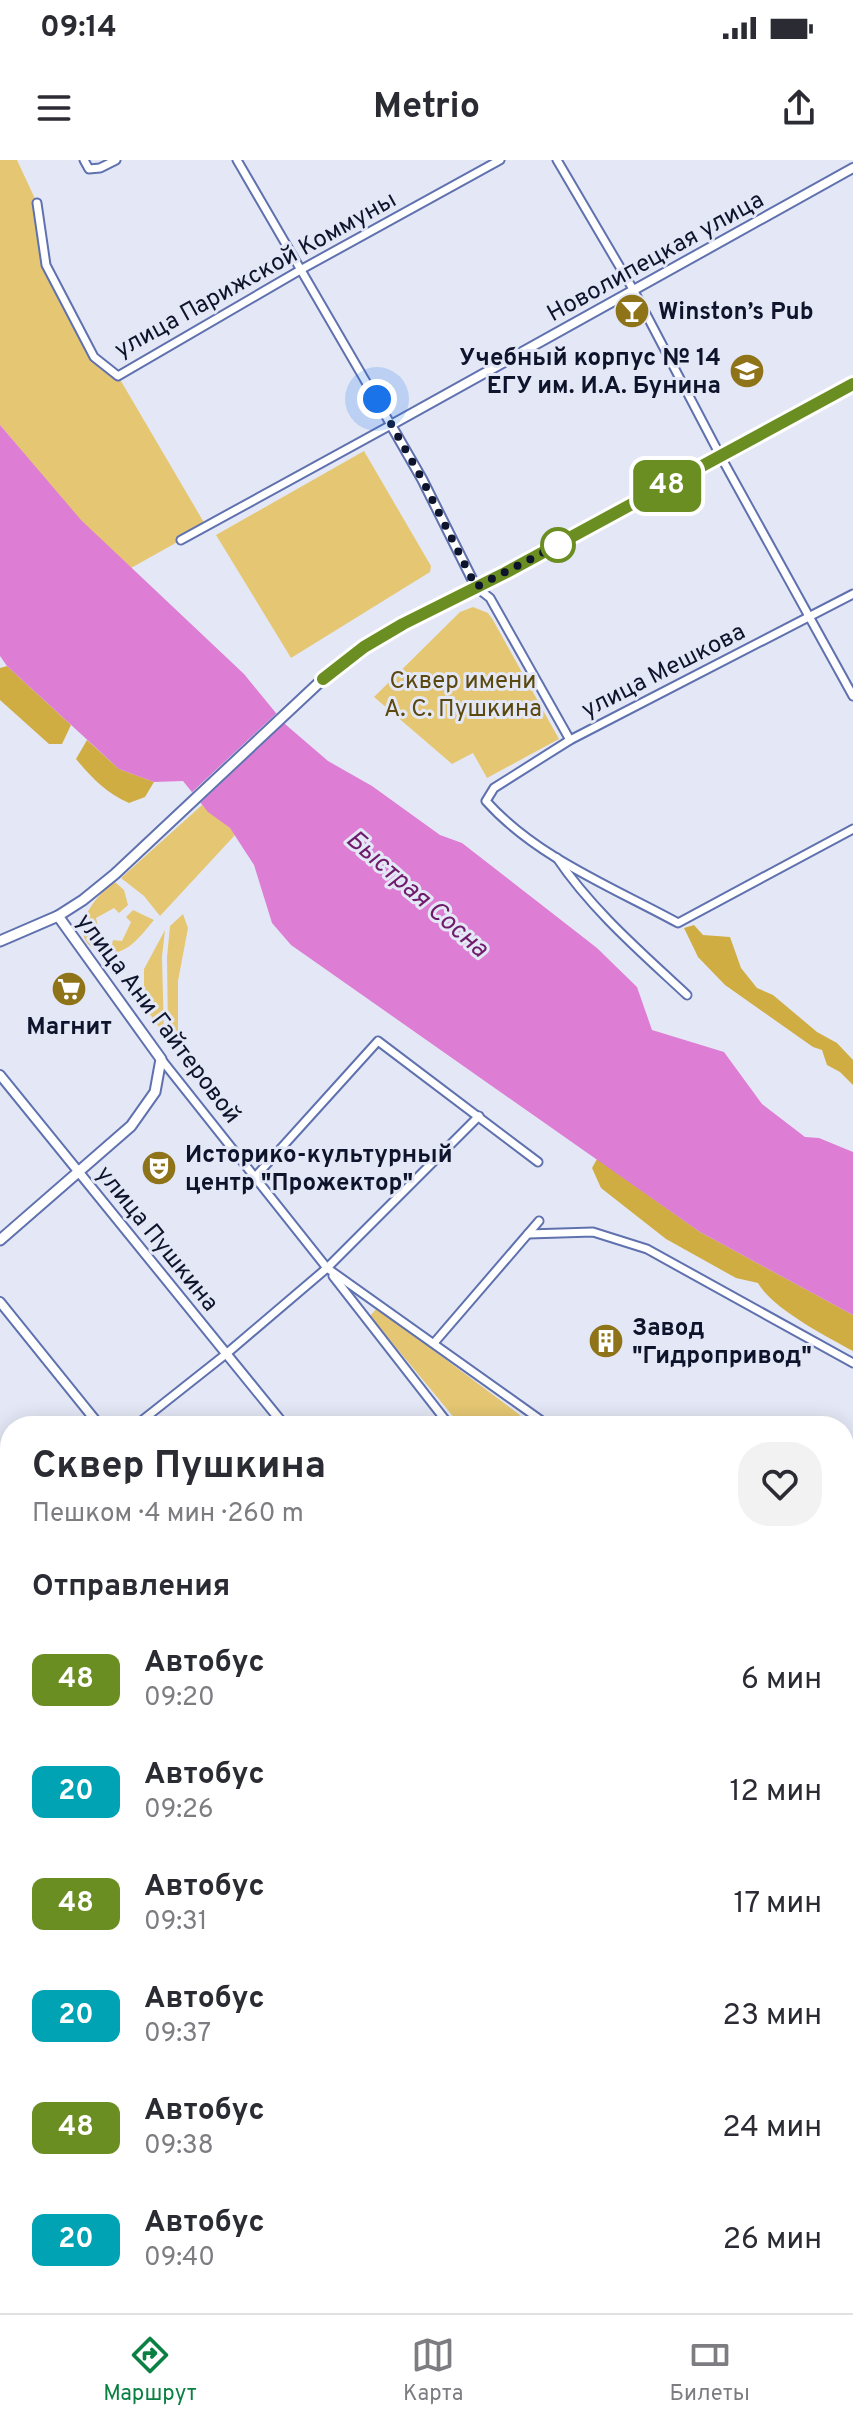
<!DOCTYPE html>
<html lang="ru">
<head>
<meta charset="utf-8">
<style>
	:root { --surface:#fff; --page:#f2f2f3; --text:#2b2b33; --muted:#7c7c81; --line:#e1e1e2; --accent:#0b8043 }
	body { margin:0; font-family:Overpass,sans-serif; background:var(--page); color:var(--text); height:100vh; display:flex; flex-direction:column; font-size:30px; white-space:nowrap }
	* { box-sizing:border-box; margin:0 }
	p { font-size:26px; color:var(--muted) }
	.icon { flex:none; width:44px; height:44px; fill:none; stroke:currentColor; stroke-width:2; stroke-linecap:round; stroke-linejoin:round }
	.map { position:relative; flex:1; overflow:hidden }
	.details { position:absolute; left:0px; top:1256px; width:854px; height:898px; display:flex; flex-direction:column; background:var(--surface); border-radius:32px 32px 0 0; box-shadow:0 4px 20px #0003 }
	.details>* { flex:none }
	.badge { padding:0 16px; border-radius:12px; font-size:28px; line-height:52px }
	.you { position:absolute; width:40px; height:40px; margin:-20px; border:6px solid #fff; border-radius:50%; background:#1a73e8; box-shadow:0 0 0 12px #1a73e833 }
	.map>.badge { position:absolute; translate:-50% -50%; box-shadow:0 0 0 4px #fff }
	h2 { padding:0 32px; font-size:30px; line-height:72px }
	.round { display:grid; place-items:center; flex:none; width:84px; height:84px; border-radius:32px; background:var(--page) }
	.overview { display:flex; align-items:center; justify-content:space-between; height:136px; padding:0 32px }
	h1 { font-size:38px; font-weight:700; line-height:60px }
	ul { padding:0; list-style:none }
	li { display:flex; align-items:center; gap:24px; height:112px; padding:0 32px }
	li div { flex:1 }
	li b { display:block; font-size:30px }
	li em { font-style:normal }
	li .badge { min-width:88px; font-weight:700; text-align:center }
	.status { display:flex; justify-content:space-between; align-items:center; height:56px; padding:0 40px; background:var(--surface); direction:ltr }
	.status svg { height:22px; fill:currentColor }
	header { display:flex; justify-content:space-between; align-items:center; height:104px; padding:0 32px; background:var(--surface); font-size:36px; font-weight:700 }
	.tabs { display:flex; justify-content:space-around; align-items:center; height:112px; border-top:2px solid var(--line); background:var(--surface); font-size:22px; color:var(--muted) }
	.tabs a { display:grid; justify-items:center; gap:4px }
	.tabs .active { color:var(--accent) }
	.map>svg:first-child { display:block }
	.green { fill:#e5c773 }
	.forest { fill:#cfad43 }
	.water { fill:#dd7dd4 }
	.pier { fill:#e4e8f6 }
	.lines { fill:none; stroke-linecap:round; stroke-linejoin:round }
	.stream { stroke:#dd7dd4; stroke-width:2 }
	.minor-casing { stroke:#5f71af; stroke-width:11 }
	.tertiary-casing { stroke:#5f71af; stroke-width:12 }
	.secondary-casing { stroke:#5f71af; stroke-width:13 }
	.minor { stroke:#fff; stroke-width:7 }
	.tertiary { stroke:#fff; stroke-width:8 }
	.secondary { stroke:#fff; stroke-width:9 }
	.line-casing { stroke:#fff; stroke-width:18 }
	.line { stroke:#6b8e23; stroke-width:12 }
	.walk { stroke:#0e142c; stroke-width:8; stroke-dasharray:0 14.4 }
	.stop-dot { fill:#fff; stroke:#6b8e23; stroke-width:4 }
	.labels { text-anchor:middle; stroke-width:6; stroke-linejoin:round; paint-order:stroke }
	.street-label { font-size:24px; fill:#0e142c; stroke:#e4e8f6 }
	.poi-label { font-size:24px; font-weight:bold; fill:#0e142c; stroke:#e4e8f6; text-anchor:start }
	.park-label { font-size:24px; fill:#5a480f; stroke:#e4e8f6 }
	.water-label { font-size:26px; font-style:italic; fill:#701a6b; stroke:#e4e8f6 }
</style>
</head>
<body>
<div class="status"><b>09:14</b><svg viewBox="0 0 49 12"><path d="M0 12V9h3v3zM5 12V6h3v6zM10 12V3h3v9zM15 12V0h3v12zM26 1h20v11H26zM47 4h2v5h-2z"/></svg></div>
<header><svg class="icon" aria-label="menu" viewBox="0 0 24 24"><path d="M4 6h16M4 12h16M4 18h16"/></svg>Metrio<svg class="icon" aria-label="share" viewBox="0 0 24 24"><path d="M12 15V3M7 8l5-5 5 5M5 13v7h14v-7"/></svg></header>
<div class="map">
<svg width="853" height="2153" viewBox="0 0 853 2153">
	<rect width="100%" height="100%" fill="#e4e8f6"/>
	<g class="green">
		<polygon points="0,0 17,0 37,43 46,105 94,197 118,216 206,366 131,408 80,360 0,265"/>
		<polygon points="364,291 431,406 430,412 291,498 216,375"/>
		<polygon points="473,447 488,453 493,460 559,579 487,618 473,593 452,604 374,537 460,452"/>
		<polygon points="202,645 230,668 235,675 160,756 144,736 121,718"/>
		<path d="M 115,722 L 124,730 L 128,745 L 119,753 L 114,748 L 96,758 L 100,777 L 107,779 L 104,793 C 62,780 92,737 115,722 Z"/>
		<path d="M 133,750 L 154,760 C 141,775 131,791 110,794 L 113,780 L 122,781 L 131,762 L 126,757 Z"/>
		<polygon points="183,754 188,768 178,821 178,891 168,880 167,797 170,766"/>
		<polygon points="165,770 162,797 164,874 144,846 144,809"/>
		<polygon points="377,1148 520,1255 510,1266 461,1266 370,1156"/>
	</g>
	<g class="forest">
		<polygon points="7,506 71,565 62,584 49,584 0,540 0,508"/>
		<path d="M 87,580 L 119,609 L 154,622 L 145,637 L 129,643 C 106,633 92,618 76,599 Z"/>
		<polygon points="694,765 703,775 730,777 741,808 757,828 773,835 817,872 837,883 853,900 853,925 840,912 827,905 822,890 813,887 725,825 698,797 684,768"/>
		<path d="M 597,999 L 700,1072 L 853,1155 L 853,1191 C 826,1176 773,1149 758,1123 L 736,1118 L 666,1079 L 601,1028 L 592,1008 Z"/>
	</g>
	<polygon class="water" points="0,265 81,360 244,514 285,564 328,601 372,626 440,675 462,683 597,788 637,827 652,870 724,892 762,944 805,977 819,978 853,992 853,1155 700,1072 291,785 272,763 254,705 230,668 208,652 183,621 154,622 119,609 7,506 0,496"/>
	<polygon class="pier" points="279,551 287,561 197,646 189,635"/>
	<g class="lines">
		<g class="stream">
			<polyline points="844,1777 853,1778"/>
			<polyline points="0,1852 10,1847"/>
		</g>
		<defs>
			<g id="minor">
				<polyline points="84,0 89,9 100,8 116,0"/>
				<polyline points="557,0 634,131 721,297 853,536"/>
				<polyline points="37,43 46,105 94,197 118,216 302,109 500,0"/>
				<polyline points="181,380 391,265 237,0"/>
				<polyline points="476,427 490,438 570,580"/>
				<path d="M 853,434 L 570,580 L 494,628 L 486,641 C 536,697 612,727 678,763 L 853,669"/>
				<path d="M 557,698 C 592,750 641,792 687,835"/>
				<polyline points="161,899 327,1108 549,1266"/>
				<polyline points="255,1017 378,881 538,1002"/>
				<polyline points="528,1074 593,1072 647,1089 853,1203"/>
				<polyline points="333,1116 450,1266"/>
				<polyline points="434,1183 539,1061"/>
				<polyline points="135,1266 226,1194 327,1108 479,956"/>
				<polyline points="0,1368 10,1360"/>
				<polyline points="844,1483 853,1490"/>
				<polyline points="0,1640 10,1654"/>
				<polyline points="0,1700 10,1698"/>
				<polyline points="844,1748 851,1758 853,1756"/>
				<polyline points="0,1870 10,1867"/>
				<polyline points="0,1977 10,1976"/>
				<polyline points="818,2144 825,2153"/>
				<polyline points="63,2153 67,2144"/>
			</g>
			<g id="tertiary">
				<polyline points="476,427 422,319 391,265 853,8"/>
				<polyline points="0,915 285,1266"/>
				<polyline points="0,1142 100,1266"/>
				<polyline points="0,1397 10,1411"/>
				<polyline points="844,1957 853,1968"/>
				<polyline points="203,2153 208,2144"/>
			</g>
			<g id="secondary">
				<polyline points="0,781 58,756 83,740 115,714 323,519 364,487 403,464 505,413 853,224"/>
				<polyline points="0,1080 131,966 155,932 161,899 58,756"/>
				<polyline points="366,2153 378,2144"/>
			</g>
		</defs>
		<use href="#minor" class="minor-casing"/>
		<use href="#tertiary" class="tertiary-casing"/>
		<use href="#secondary" class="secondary-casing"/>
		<use href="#minor" class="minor"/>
		<use href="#tertiary" class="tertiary"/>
		<use href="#secondary" class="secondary"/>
	</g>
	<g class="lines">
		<defs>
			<polyline id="line" points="323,519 364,487 403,464 505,413 853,224"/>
		</defs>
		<use href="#line" class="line-casing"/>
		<use href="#line" class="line"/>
		<polyline class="walk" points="377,239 422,319 476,427 558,385"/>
	</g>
	<defs>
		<symbol id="bar-disc" viewBox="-11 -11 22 22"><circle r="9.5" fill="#8f7318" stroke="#e4e8f6"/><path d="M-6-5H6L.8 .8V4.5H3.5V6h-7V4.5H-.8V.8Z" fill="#fff"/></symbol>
		<symbol id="university-disc" viewBox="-11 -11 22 22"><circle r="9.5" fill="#8f7318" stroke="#e4e8f6"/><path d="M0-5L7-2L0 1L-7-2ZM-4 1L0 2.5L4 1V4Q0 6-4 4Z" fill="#fff"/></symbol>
		<symbol id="supermarket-disc" viewBox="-11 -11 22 22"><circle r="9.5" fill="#8f7318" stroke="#e4e8f6"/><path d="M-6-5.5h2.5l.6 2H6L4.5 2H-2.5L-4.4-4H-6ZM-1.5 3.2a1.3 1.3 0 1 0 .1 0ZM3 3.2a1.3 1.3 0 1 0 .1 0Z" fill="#fff"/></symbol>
		<symbol id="theatre-disc" viewBox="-11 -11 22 22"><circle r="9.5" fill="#8f7318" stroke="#e4e8f6"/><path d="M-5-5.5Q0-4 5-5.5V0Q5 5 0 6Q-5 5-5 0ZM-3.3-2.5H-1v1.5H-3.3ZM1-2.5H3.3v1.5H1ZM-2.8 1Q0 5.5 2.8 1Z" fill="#fff"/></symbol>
		<symbol id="building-disc" viewBox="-11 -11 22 22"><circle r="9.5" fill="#8f7318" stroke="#e4e8f6"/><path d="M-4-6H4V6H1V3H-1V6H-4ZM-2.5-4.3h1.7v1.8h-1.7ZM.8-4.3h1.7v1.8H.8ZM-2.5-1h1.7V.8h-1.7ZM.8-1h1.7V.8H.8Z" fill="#fff"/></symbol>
	</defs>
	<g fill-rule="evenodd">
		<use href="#bar-disc" x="612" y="131" width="40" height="40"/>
		<use href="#university-disc" x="727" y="191" width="40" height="40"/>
		<use href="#supermarket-disc" x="49" y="809" width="40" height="40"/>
		<use href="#theatre-disc" x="139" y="988" width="40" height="40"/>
		<use href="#building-disc" x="586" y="1161" width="40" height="40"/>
	</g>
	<circle class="stop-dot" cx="558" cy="385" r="16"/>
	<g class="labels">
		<g class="street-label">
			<text transform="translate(655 96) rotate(-29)" y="8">Новолипецкая улица</text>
			<text transform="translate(255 114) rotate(-29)" y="8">улица Парижской Коммуны</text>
			<text transform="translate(663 510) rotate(-27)" y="8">улица Мешкова</text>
			<text transform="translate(159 858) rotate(53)" y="8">улица Ани Гайтеровой</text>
			<text transform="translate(158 1078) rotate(51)" y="8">улица Пушкина</text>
		</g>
		<g class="poi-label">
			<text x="658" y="159">Winston’s Pub</text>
			<text x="721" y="205" text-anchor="end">Учебный корпус № 14<tspan x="721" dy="28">ЕГУ им. И.А. Бунина</tspan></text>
			<text x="69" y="874" text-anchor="middle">Магнит</text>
			<text x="185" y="1002">Историко-культурный<tspan x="185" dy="28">центр "Прожектор"</tspan></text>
			<text x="632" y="1175">Завод<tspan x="632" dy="28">"Гидропривод"</tspan></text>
		</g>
		<g class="park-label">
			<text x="463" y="528">Сквер имени<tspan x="463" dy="28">А. С. Пушкина</tspan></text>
		</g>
		<g class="water-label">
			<text transform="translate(418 733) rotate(41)" y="9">Быстрая Сосна</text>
		</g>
	</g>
</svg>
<div class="you" style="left:377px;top:239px"></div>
<b class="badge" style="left:667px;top:326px;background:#6b8e23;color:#fff">48</b>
<section class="details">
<div class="overview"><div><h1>Сквер Пушкина</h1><p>Пешком · 4 мин · 260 m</p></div><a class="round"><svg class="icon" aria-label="heart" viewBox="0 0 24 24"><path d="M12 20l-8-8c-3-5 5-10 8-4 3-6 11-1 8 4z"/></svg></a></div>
<h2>Отправления</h2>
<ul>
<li><span class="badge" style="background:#6b8e23;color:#fff">48</span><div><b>Автобус</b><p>09:20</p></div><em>6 мин</em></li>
<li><span class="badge" style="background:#00a3b4;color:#fff">20</span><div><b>Автобус</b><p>09:26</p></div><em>12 мин</em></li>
<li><span class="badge" style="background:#6b8e23;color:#fff">48</span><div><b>Автобус</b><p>09:31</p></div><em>17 мин</em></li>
<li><span class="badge" style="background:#00a3b4;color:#fff">20</span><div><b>Автобус</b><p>09:37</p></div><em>23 мин</em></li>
<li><span class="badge" style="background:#6b8e23;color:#fff">48</span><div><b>Автобус</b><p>09:38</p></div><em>24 мин</em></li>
<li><span class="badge" style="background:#00a3b4;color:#fff">20</span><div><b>Автобус</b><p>09:40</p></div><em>26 мин</em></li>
</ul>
</section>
</div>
<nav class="tabs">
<a class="active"><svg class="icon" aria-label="directions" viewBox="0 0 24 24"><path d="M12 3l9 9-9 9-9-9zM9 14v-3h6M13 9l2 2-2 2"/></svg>Маршрут</a>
<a><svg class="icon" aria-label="map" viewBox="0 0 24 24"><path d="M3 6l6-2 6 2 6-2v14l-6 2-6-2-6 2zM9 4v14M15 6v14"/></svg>Карта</a>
<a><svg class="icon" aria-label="tickets" viewBox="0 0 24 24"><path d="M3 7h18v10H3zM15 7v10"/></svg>Билеты</a>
</nav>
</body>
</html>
